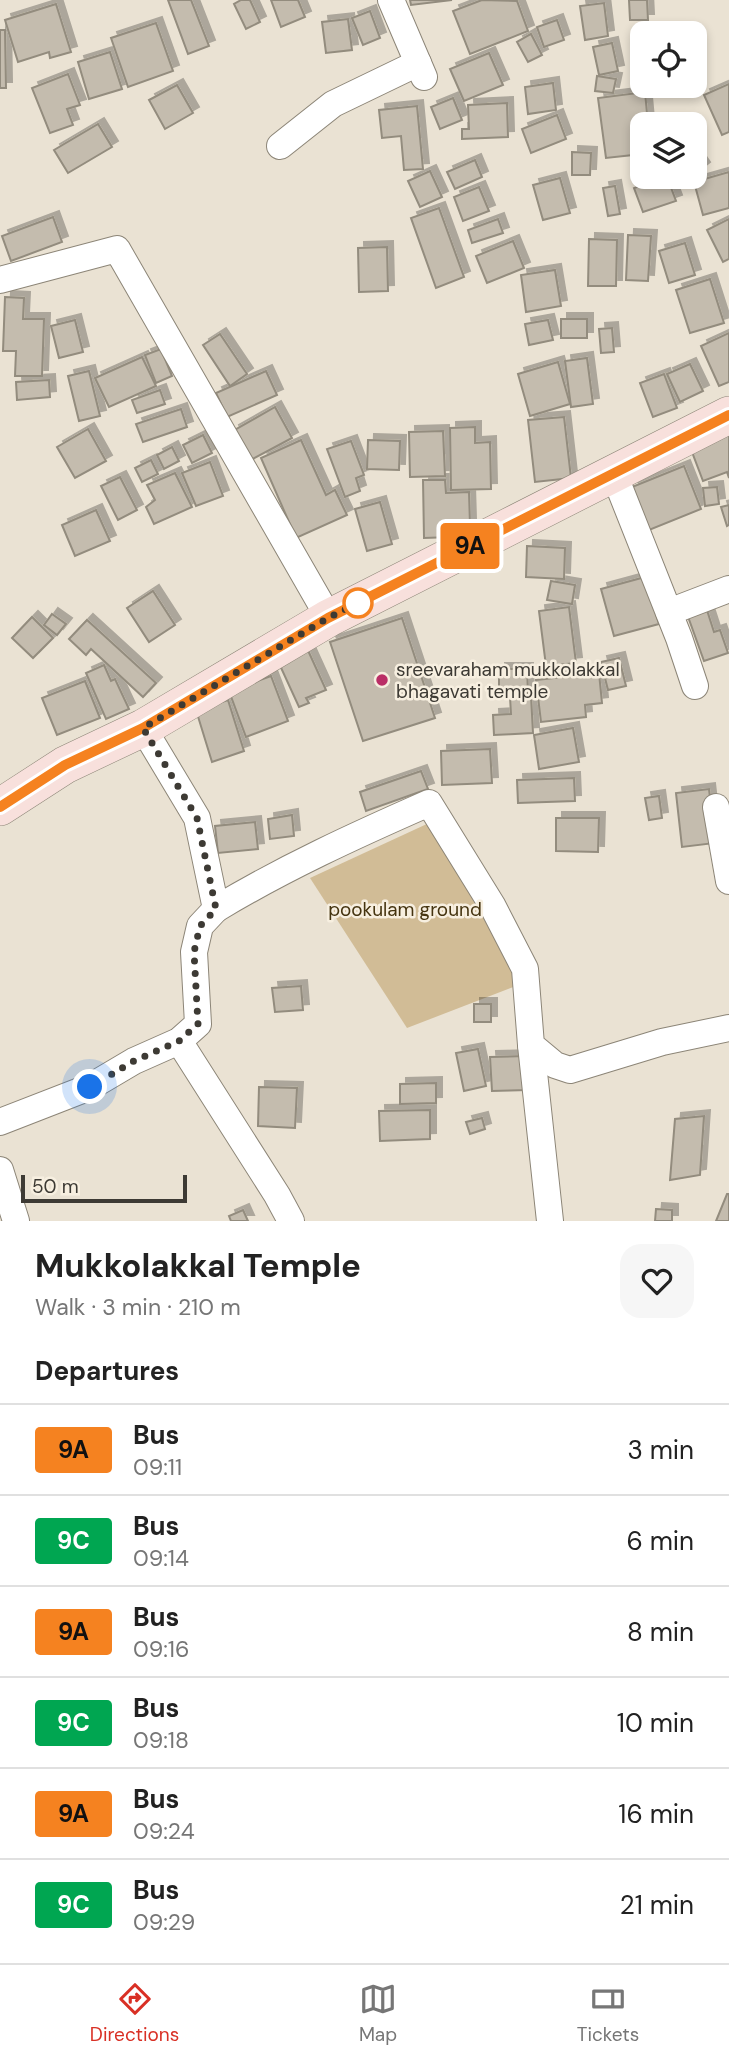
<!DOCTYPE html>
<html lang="en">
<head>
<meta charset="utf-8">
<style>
	:root { --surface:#fff; --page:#f6f6f6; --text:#222; --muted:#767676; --line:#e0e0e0; --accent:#d93025 }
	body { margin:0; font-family:"DM Sans",sans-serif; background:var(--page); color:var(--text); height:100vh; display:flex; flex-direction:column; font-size:26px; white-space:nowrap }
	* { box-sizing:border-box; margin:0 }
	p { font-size:23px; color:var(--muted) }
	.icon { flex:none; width:38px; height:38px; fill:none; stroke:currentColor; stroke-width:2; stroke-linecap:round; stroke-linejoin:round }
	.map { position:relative; height:1221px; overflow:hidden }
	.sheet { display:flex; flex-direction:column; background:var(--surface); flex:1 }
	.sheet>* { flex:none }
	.badge { padding:0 14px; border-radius:5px; font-size:24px; line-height:46px }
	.controls { position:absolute; left:630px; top:21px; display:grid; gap:14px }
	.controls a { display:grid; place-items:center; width:77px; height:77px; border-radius:14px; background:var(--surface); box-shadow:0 4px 10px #0003; font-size:35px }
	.scale { position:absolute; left:21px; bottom:18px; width:166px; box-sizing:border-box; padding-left:7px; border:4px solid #3d3a34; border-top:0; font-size:19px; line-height:24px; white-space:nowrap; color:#3d3a34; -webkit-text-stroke:5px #f7efe0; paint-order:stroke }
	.you { position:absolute; width:35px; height:35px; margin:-18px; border:5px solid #fff; border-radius:50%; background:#1a73e8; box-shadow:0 0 0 10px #1a73e833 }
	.map>.badge { position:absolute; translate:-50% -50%; box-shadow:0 0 0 4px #fff }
	h2 { padding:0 35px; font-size:26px; line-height:63px }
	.round { display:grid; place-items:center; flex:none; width:74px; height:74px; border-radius:21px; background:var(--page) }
	.head { display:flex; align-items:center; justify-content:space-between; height:119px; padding:0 35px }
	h1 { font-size:33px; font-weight:700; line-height:52px }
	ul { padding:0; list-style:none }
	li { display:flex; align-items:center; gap:21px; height:91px; padding:0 35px; border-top:2px solid var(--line) }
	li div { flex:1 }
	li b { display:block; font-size:26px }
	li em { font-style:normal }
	li .badge { min-width:77px; font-weight:700; text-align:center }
	.menu { display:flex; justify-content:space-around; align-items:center; height:98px; border-top:2px solid var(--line); background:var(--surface); font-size:19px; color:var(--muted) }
	.menu a { display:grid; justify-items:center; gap:4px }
	.menu .current { color:var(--accent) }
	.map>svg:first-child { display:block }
	.green { fill:#d1bc96 }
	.building { fill:#c4bcae; stroke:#938c7e; stroke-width:2; filter:url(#shadow) }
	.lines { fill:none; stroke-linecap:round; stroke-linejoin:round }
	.minor-casing { stroke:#8c8577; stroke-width:28 }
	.secondary-casing { stroke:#8c8577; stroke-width:38 }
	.minor { stroke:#fff; stroke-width:26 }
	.secondary { stroke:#f8e0dc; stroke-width:37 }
	.line-casing { stroke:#fff; stroke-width:16 }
	.line { stroke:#f58220; stroke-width:10 }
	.walk { stroke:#3d3a34; stroke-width:7; stroke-dasharray:0 12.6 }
	.stop-dot { fill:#fff; stroke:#f58220; stroke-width:3.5 }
	.poi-dot { fill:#ba2e66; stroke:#f7efe0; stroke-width:2.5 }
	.labels { text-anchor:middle; stroke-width:5; stroke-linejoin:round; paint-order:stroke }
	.poi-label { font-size:19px; fill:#3d3a34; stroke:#f7efe0; text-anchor:start }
	.park-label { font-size:19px; fill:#453410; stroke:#f7efe0 }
</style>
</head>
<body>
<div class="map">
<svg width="729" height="1221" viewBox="0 0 729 1221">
	<defs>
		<filter id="shadow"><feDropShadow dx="6" dy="-6" stdDeviation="0" flood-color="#0004"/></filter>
	</defs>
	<rect width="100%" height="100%" fill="#eae2d3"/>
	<polygon class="green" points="429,823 521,984 407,1028 310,878"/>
	<g class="building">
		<polygon points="168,0 191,0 209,46 188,54"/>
		<polygon points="241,0 250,0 260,22 246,29 234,4"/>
		<polygon points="271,0 298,0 305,17 281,27"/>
		<polygon points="410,0 452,0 411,5"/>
		<polygon points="482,0 517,1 528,31 470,54 453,11"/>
		<polygon points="629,0 647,0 648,20 630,20"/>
		<polygon points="604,3 608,36 585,40 580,6"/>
		<polygon points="56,4 71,52 50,58 49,52 18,62 5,20"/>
		<polygon points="370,11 380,38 363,45 352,18"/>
		<polygon points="348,19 352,50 326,53 322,22"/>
		<polygon points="557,20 564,40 544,47 537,27"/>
		<polygon points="156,23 173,71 128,87 111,38"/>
		<polygon points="671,29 671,33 643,33"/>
		<polygon points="0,30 5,30 6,88 0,88"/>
		<polygon points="642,33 642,79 638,80 632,35"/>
		<polygon points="531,34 542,55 528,62 517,42"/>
		<polygon points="612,43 618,71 599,75 593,47"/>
		<polygon points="110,52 122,89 89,99 78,62"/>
		<polygon points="489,53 503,85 464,101 450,69"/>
		<polygon points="68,74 80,105 67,109 73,125 50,133 32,88"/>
		<polygon points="597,76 616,79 613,93 595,91"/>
		<polygon points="553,83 556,110 528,114 525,87"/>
		<polygon points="729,84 729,132 722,135 704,95"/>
		<polygon points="177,85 193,113 165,129 149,100"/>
		<polygon points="645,92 648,124 642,124 642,154 606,158 598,98"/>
		<polygon points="453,98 462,120 440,129 431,107"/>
		<polygon points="507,103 508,137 462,139 462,129 469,129 468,105"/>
		<polygon points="417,106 423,169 404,170 401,136 382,138 379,110"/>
		<polygon points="557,115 566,139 531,153 522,129"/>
		<polygon points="98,124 112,147 68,173 54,150"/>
		<polygon points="572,152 591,153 590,175 572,175"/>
		<polygon points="695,155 704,168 695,175"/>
		<polygon points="475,160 482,177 455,189 447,172"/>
		<polygon points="430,171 442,197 420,207 408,181"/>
		<polygon points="729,172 729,208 703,215 694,182"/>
		<polygon points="667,177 676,201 643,212 634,188"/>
		<polygon points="560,178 570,213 543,220 533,185"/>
		<polygon points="615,186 620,214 608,216 603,188"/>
		<polygon points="479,187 489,211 463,221 454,197"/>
		<polygon points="439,208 464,277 436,288 411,218"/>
		<polygon points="53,217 62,242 11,261 2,236"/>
		<polygon points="498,219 503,233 472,243 468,230"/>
		<polygon points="729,219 729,259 723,262 707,230"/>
		<polygon points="628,235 651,236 648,281 626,280"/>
		<polygon points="589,239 617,240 616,286 588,286"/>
		<polygon points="513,241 524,268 487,283 476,256"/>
		<polygon points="685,243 695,275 669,283 659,251"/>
		<polygon points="387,247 388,291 359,292 358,248"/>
		<polygon points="555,270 561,306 526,312 521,275"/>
		<polygon points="710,279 724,323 690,333 676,290"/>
		<polygon points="5,297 24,298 23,319 44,319 42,376 15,376 16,351 3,351"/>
		<rect x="561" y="319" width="26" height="19"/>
		<polygon points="75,320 83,352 59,358 51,326"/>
		<polygon points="548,320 553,340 529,345 525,324"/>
		<polygon points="612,328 614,352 601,353 599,329"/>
		<polygon points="729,333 729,382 719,386 701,346"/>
		<polygon points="220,334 247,374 230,386 203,345"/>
		<polygon points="161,349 172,376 156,383 145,355"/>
		<polygon points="142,357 156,386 109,407 95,378"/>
		<polygon points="587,358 593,404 571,407 565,361"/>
		<polygon points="558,362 570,404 530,416 518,374"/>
		<polygon points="690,364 703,391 680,402 667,374"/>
		<polygon points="89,371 100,416 79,421 68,376"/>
		<polygon points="266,371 277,395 227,417 216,393"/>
		<polygon points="664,374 677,408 653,417 640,383"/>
		<polygon points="49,380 50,397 17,400 16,382"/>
		<polygon points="160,390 165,404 137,413 132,400"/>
		<polygon points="275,407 292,438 249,461 233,431"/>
		<polygon points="181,409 187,427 143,442 136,424"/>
		<polygon points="564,417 571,478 535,482 528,420"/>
		<polygon points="475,427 475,443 490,442 491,489 451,490 450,428"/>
		<polygon points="729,428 729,478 727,472 703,481 689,444"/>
		<polygon points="88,429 106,461 75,478 57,447"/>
		<polygon points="443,431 445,476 410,477 409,432"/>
		<polygon points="203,435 212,453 192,463 183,445"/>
		<polygon points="301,440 326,495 335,490 347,515 296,538 261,458"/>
		<polygon points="368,440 400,441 399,470 367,469"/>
		<polygon points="351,441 364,475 356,478 360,491 345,497 327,449"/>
		<polygon points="172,447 179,461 164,469 157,455"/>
		<polygon points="151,460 158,474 142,482 135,468"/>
		<polygon points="210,462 223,496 196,506 182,473"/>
		<polygon points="684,466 701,509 649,530 632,487"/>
		<polygon points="175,473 192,507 154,524 146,507 155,500 147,485"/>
		<polygon points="120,477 137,510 118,520 101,486"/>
		<polygon points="423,480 445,480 446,493 469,492 470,525 452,525 452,537 424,538"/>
		<polygon points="717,487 719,504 705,506 703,488"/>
		<polygon points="380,502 392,544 367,551 355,509"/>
		<polygon points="729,505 729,525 727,526 721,507"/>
		<polygon points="96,510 110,541 75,556 62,525"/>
		<polygon points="527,546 565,548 564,579 526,577"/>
		<polygon points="645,577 659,624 614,636 601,589"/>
		<polygon points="551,581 575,585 572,604 547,600"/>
		<polygon points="153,591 175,625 149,642 127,608"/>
		<polygon points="705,604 714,632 720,630 728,653 704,661 686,611"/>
		<polygon points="569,607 576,663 546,666 539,611"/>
		<polygon points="52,614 66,624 57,635 44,625"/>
		<polygon points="32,617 53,638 33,658 12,638"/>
		<polygon points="402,618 435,718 363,741 330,642"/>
		<polygon points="87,620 156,683 143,697 91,649 86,655 69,639"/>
		<polygon points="306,646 326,690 306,698 309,703 299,707 277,659"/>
		<polygon points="619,658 626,686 608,690 601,662"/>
		<polygon points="104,665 111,681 115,679 129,709 106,719 86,673"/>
		<polygon points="499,669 527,669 528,693 499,694"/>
		<polygon points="599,673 602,703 585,705 586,717 541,722 536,680"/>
		<polygon points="271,676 288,721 246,737 229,691"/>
		<polygon points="85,681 100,718 57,735 42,698"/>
		<polygon points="531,696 533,733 494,735 493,715 511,714 510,697"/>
		<polygon points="228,700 244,751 212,762 196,710"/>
		<polygon points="573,728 579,762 539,769 534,735"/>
		<polygon points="490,749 492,783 442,785 441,751"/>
		<polygon points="421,771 428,789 366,811 360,792"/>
		<polygon points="574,778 575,801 518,803 517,780"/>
		<polygon points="709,789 715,843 682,847 676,793"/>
		<polygon points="659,796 662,818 649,820 645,798"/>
		<polygon points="292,815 294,836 270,839 268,819"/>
		<polygon points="556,818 599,818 598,852 556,851"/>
		<polygon points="255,822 258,849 218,853 215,826"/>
		<polygon points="301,986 303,1010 275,1012 272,988"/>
		<rect x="474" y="1004" width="17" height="18"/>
		<polygon points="478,1049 486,1086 464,1091 456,1053"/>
		<polygon points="525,1056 527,1090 492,1091 490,1057"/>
		<polygon points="436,1083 436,1103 400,1104 400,1084"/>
		<polygon points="259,1087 297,1088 295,1128 258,1126"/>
		<polygon points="430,1110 430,1139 380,1141 379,1111"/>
		<polygon points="704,1116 700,1175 670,1180 675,1119"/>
		<polygon points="482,1118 485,1129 470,1134 466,1122"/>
		<polygon points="727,1194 729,1194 729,1221 716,1221"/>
		<polygon points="656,1209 672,1210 672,1221 655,1221"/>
		<polygon points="243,1210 248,1221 231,1221 229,1216"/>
	</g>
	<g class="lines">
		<defs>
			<g id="minor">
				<polyline points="391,0 424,77"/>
				<polyline points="280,146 333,104 418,63"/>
				<polyline points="0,280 117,249 329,618"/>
				<polyline points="614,474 679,638 695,686"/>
				<polyline points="669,612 729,589"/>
				<path d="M 143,728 L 197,818 L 216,909 C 284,868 356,835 429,803 L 492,905 L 525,969 L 531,1045 L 555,1065 L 570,1070 L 662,1042 L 729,1028"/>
				<polyline points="716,807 729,881"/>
				<polyline points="179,1041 277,1195 291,1221"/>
				<polyline points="531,1045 550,1221"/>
				<polyline points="0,1122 90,1087 134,1061 179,1041 198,1024 194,952 200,926 216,909"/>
				<polyline points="0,1170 16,1221"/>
			</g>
			<polyline id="secondary" points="0,807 65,765 143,728 329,618 729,415"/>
		</defs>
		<use href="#minor" class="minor-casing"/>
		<use href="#secondary" class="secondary-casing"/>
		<use href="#minor" class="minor"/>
		<use href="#secondary" class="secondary"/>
	</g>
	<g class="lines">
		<defs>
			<polyline id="line" points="0,807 65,765 143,728 328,618 729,415"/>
		</defs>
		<use href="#line" class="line-casing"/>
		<use href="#line" class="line"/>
		<polyline class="walk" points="90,1087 134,1061 179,1041 198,1024 194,952 200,926 216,909 197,818 143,728 328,618 358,603"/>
	</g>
	<circle class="stop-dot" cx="358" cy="603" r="14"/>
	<circle class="poi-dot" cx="382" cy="680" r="7"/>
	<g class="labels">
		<g class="poi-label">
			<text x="396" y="676">sreevaraham mukkolakkal<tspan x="396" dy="22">bhagavati temple</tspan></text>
		</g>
		<g class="park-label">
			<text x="405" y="916">pookulam ground</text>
		</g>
	</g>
</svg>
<div class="controls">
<a><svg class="icon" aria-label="locate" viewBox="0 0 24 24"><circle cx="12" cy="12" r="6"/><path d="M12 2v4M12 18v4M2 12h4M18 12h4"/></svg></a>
<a><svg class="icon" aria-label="layers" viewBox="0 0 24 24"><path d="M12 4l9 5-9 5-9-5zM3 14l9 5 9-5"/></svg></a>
</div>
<div class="scale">50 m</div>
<div class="you" style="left:90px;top:1087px"></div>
<b class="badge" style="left:470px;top:546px;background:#f58220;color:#111">9A</b>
</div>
<section class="sheet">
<div class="head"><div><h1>Mukkolakkal Temple</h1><p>Walk · 3 min · 210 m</p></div><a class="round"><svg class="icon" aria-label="heart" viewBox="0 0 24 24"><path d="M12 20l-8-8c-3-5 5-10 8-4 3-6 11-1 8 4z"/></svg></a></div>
<h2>Departures</h2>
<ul>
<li><span class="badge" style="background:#f58220;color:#111">9A</span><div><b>Bus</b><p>09:11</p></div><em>3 min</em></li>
<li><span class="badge" style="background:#00a651;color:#fff">9C</span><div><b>Bus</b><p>09:14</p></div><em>6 min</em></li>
<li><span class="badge" style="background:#f58220;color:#111">9A</span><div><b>Bus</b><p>09:16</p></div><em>8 min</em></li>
<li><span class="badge" style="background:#00a651;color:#fff">9C</span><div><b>Bus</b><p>09:18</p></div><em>10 min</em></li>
<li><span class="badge" style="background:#f58220;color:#111">9A</span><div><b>Bus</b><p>09:24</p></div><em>16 min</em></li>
<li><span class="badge" style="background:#00a651;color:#fff">9C</span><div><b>Bus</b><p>09:29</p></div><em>21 min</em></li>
</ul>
</section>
<nav class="menu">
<a class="current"><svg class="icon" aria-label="directions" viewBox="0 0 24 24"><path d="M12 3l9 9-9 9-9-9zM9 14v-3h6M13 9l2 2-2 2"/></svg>Directions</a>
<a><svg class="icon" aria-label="map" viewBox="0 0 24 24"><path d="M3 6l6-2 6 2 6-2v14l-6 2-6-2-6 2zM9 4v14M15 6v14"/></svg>Map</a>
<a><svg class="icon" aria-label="tickets" viewBox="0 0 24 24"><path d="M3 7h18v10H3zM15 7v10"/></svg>Tickets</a>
</nav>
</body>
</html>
